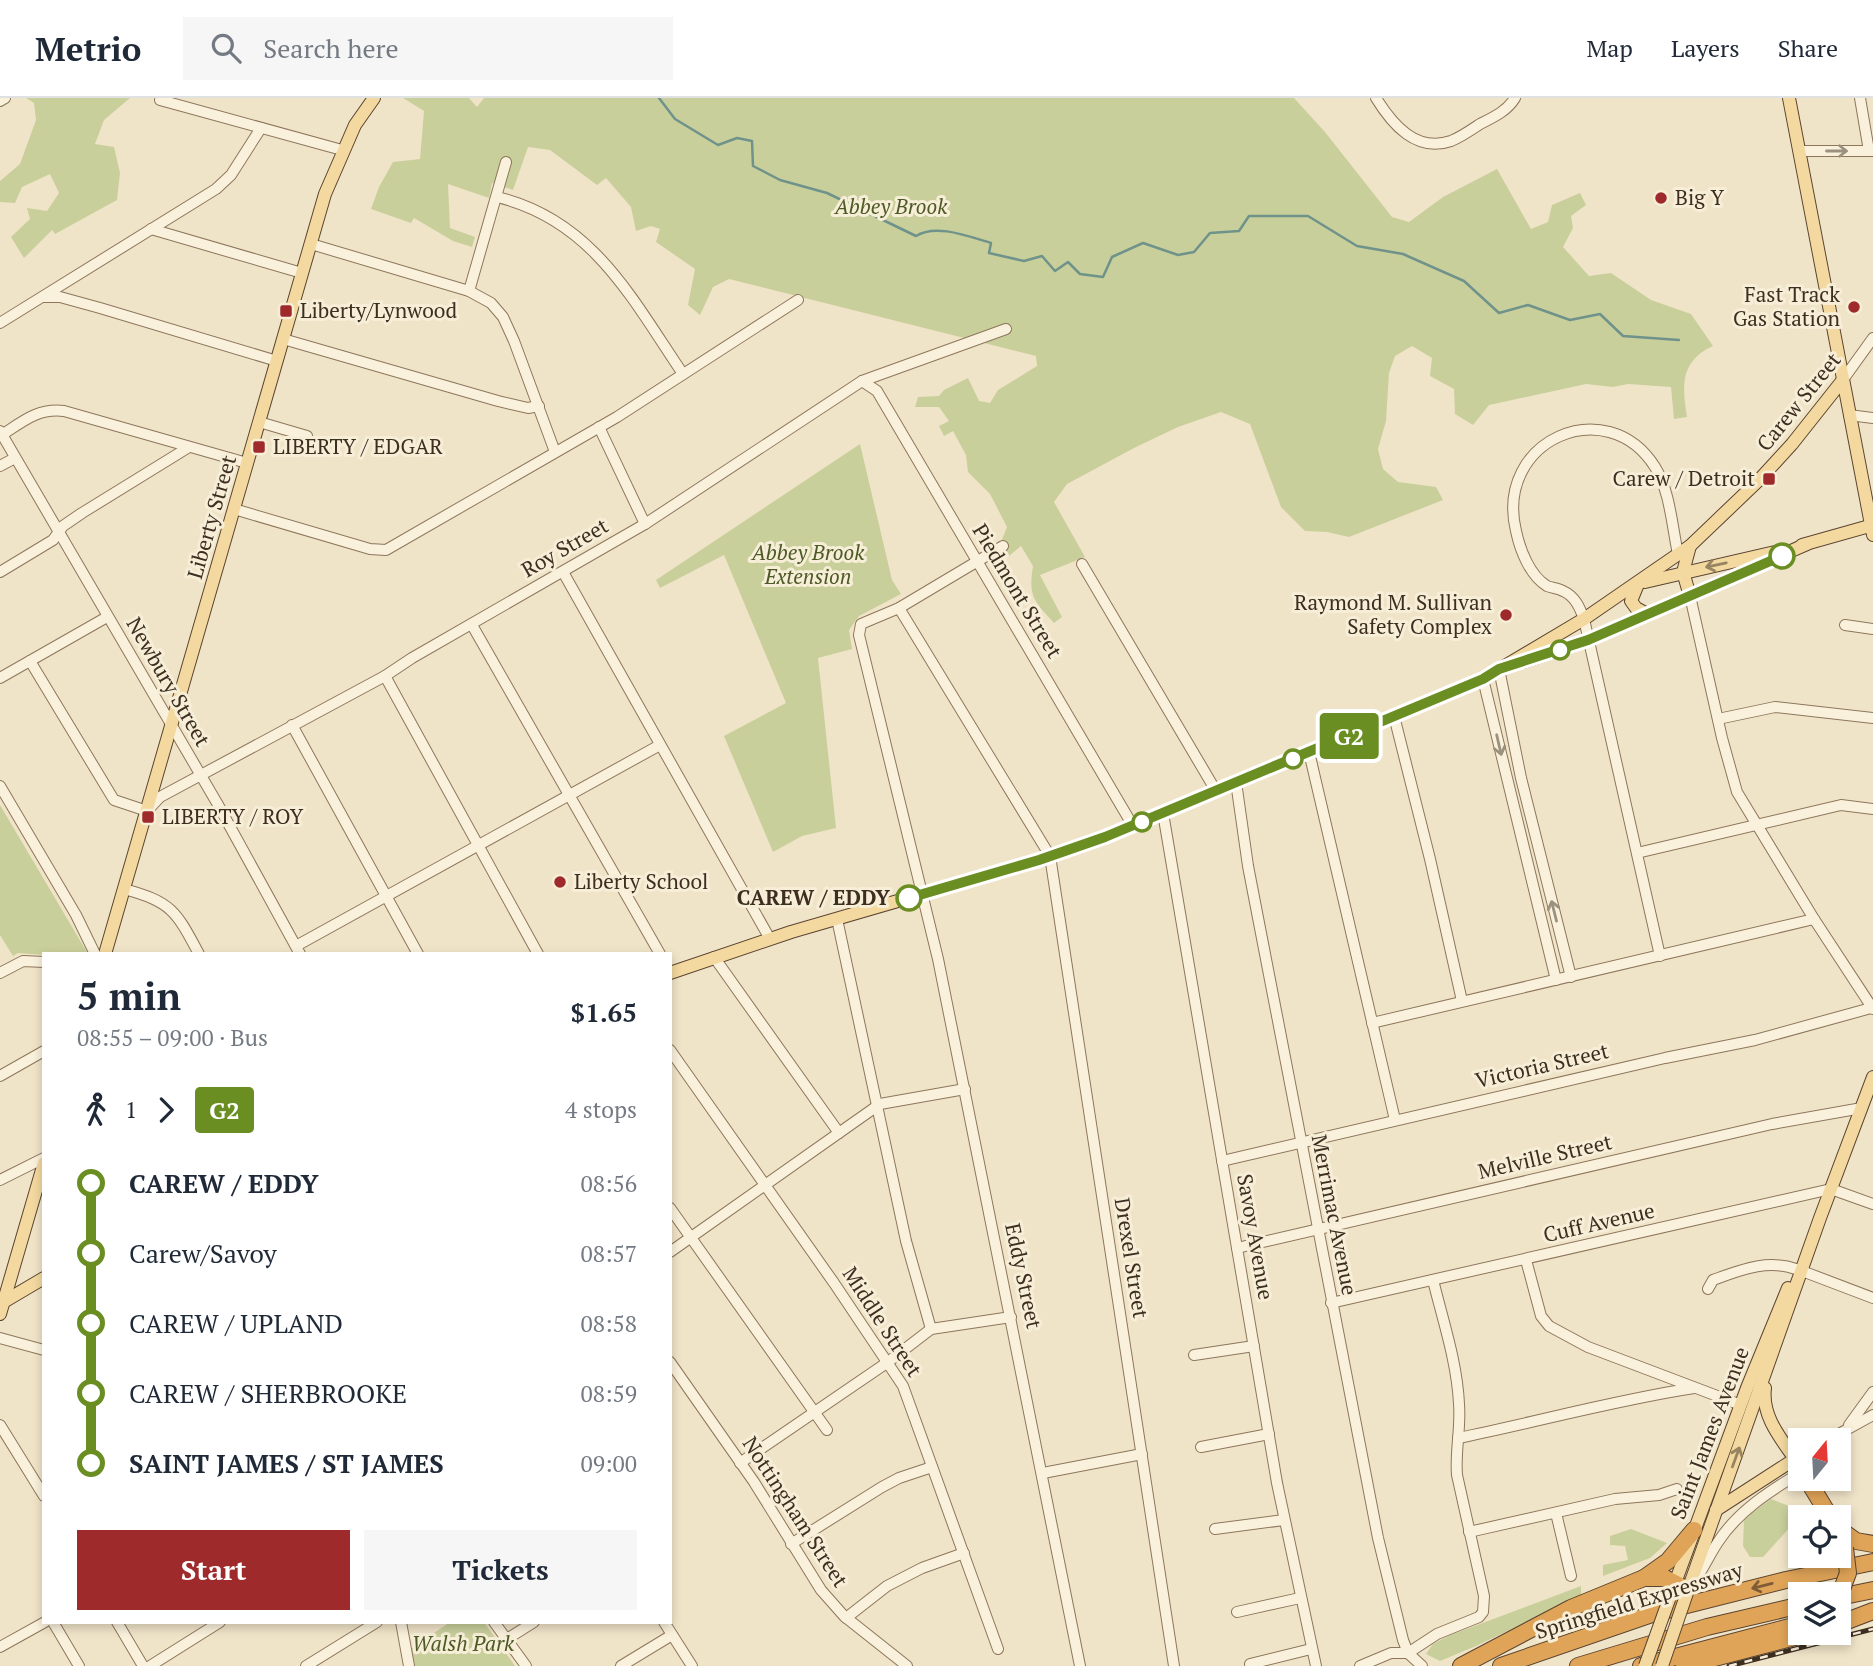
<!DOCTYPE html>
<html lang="en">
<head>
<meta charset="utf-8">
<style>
	:root { --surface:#fff; --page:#f6f6f7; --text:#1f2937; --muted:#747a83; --line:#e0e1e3; --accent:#9e2a2b }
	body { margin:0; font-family:"PT Serif",serif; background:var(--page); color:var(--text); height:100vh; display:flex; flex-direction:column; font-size:26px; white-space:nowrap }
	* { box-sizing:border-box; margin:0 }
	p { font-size:23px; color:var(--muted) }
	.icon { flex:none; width:38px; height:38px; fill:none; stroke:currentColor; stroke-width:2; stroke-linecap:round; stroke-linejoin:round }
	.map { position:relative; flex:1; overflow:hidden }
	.details { position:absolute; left:42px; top:854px; width:630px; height:672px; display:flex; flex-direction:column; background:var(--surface); border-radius:0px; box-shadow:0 4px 10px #0003 }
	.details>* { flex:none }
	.badge { padding:0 14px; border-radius:5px; font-size:24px; line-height:46px }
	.needle { width:46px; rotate:18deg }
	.controls { position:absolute; left:1788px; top:1330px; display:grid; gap:14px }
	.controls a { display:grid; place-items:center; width:63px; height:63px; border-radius:0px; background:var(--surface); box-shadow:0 4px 10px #0003; font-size:35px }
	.map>.badge { position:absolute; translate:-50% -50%; box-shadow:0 0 0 4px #fff }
	.legs { display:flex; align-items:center; gap:10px; height:77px; padding:0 35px; font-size:23px }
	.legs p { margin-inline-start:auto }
	.head { display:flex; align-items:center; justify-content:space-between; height:119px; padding:0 35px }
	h1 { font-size:38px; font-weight:700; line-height:52px }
	.action { display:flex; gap:14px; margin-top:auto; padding:14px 35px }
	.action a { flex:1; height:80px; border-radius:0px; background:var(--accent); color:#fff; font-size:28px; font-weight:700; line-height:80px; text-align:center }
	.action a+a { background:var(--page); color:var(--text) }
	ul { padding:0 35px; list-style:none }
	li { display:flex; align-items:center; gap:24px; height:70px; font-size:26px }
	li i { display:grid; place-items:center; width:10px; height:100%; margin:0 9px; background:currentColor }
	li i::after { content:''; width:18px; height:18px; margin:-9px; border:5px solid; border-radius:50%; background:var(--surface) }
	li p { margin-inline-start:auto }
	li:first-child i { background:linear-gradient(#0000 50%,currentColor 0) }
	li:last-child i { background:linear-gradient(currentColor 50%,#0000 0) }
	header { display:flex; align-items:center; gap:42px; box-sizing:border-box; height:98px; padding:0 35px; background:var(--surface); border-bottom:2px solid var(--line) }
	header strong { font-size:33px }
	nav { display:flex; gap:38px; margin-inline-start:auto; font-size:24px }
	.search { width:490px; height:63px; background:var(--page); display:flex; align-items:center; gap:18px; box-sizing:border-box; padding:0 24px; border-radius:0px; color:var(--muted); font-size:26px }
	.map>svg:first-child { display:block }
	.green { fill:#c9cf9b }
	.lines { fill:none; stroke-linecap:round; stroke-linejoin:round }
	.stream { stroke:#6f938a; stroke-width:2.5 }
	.minor-casing { stroke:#8d765c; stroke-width:12 }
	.major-casing { stroke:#5b4430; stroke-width:14 }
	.highway-casing { stroke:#5b4430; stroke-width:18 }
	.minor { stroke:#faf1dc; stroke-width:10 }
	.major { stroke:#f3d9a0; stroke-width:12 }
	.highway { stroke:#e0a458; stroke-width:16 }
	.rail-casing { stroke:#3d2e20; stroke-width:5 }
	.rail { stroke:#f7eed8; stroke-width:2.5; stroke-dasharray:8; stroke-linecap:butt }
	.major-bridge-casing { stroke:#5b4430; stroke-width:14; stroke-linecap:butt }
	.highway-bridge-casing { stroke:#5b4430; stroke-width:18; stroke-linecap:butt }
	.major-bridge { stroke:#f3d9a0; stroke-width:12 }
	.highway-bridge { stroke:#e0a458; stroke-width:16 }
	.oneway { stroke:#9c907e }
	.oneway2 { stroke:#988460 }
	.oneway3 { stroke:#7e5d36 }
	.line-1-casing { stroke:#fff; stroke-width:16 }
	.line-1 { stroke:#6b8e23; stroke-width:10 }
	.poi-dot { fill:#9e2a2b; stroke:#f7eed8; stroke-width:2.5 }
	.stop-1-dot { fill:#fff; stroke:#6b8e23; stroke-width:3.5 }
	.labels { text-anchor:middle; stroke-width:6; stroke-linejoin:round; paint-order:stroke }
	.poi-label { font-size:21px; fill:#3d2e20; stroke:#f7eed8; text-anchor:start }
	.park-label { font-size:21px; font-style:italic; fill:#4d5a26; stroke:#f7eed8 }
	.street-label { font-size:21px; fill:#3d2e20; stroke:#f7eed8 }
	.stop-label { font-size:21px; font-weight:bold; fill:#3d2e20; stroke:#f7eed8; text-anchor:end }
</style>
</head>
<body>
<header>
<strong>Metrio</strong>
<div class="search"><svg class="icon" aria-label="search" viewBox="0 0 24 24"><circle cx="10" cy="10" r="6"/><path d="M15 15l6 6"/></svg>Search here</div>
<nav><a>Map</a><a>Layers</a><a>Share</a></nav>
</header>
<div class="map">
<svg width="1873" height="1568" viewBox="0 0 1873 1568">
	<rect width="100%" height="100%" fill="#f0e4c8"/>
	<g class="green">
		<polygon points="26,0 130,0 104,22 95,46 114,49 120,75 117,102 55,136 52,132 24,160 11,139 30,121 27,110 47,113 59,95 50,76 22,89 15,105 0,104 0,83 20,66 36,22 34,5"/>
		<path d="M 403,0 L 469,0 L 477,9 L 484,0 L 1294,0 L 1325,34 L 1392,119 L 1409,124 L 1443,99 L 1497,71 L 1531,131 L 1548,124 L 1552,107 L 1580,95 L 1586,107 L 1571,118 L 1573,130 L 1563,149 L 1589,178 L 1611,175 L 1651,202 L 1691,216 L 1713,248 C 1680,263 1682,288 1687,319 L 1674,321 L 1671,289 L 1628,286 L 1613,289 L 1586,286 L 1489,307 L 1473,327 L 1455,316 L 1454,291 L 1430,278 L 1432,260 L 1412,248 L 1395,258 L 1389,275 L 1386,323 L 1378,351 L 1383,371 L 1398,384 L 1436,389 L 1443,402 L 1349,439 L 1327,434 L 1305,433 L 1281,409 L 1250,326 L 1221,314 L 1178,329 L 1134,350 L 1067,386 L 1054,404 L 1085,459 L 1040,477 L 1062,519 L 1054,525 C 1034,503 1028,499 1033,468 L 1021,448 L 1009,458 L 1001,444 L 1007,429 L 990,396 L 968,374 L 966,357 L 953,333 L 944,338 L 939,328 L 949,323 L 939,309 L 915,309 L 918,299 L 939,298 L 944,292 L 968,280 L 979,303 L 990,305 L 998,292 L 1037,268 L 1036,258 L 729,181 L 713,189 L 700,217 L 688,207 L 695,171 L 656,144 L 660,131 L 651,128 L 636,133 L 631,109 L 606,80 L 597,87 L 550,52 L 528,49 L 513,92 L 492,85 L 489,100 L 448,86 L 450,130 L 475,139 L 472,149 L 453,143 L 414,120 L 411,125 L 371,111 L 379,89 L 393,64 L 420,61 L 424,13 Z"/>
		<polygon points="860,346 892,482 901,496 859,518 849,532 852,551 818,560 836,730 802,738 773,754 724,638 786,605 724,457 660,490 656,482"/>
		<polygon points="0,707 88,856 44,857 18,855 13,858 0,837"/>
		<polygon points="1771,1401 1805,1414 1810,1419 1801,1419 1801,1430 1792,1427 1763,1459 1750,1459 1743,1448 1744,1420"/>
		<polygon points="1631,1431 1667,1445 1650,1460 1603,1478 1603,1467 1628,1462 1625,1448 1610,1447 1610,1438"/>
		<polygon points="1581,1488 1581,1498 1476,1548 1440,1563 1426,1556 1433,1546 1448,1538"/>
		<polygon points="450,1524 484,1524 515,1568 415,1568 411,1551"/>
	</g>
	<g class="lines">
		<path class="stream" d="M 659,0 L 675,21 L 718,47 L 737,40 L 752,43 L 753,68 L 780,82 L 827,95 L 916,138 C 936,125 970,139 991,145 L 989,155 L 1024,163 L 1042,158 L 1055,173 L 1068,164 L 1080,176 L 1103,179 L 1112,159 L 1143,145 L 1178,157 L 1194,154 L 1210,135 L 1239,133 L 1249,118 L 1308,118 L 1357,148 L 1403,156 L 1464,183 L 1499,215 L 1528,207 L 1570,222 L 1600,216 L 1623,238 L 1679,242"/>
		<defs>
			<g id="minor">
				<path d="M 1376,0 C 1392,26 1416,55 1451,43 C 1461,39 1471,32 1480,26 C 1494,19 1507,13 1515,0"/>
				<polyline points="1860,0 1869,53"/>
				<polyline points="160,2 342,52"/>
				<polyline points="0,3 5,0"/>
				<polyline points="1800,53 1873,53"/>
				<path d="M 497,99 C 593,122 632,201 683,276"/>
				<polyline points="151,131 302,175"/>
				<polyline points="311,146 469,193 491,205 503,219 514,243 555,354"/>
				<polyline points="469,193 506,64"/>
				<polyline points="43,199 60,199 100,210 277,263"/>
				<polyline points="0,225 216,91 231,77 261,30"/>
				<polyline points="283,241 498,303 528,310 539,308"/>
				<polyline points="862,283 877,293 1133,728"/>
				<polyline points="1842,283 1873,240"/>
				<polyline points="1849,317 1873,320"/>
				<polyline points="259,324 307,338"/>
				<polyline points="599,329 645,426"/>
				<polyline points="0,333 217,705 300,856"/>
				<path d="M 2,337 C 23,323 38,310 64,313 L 247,365"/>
				<polyline points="0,368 15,360"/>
				<polyline points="234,411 370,451 386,452 617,319 798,202"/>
				<polyline points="1003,448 899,510 861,526 859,537 938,861 1080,1568"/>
				<polyline points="1082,466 1216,693"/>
				<polyline points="0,474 53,442 63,428 82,415 189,349"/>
				<polyline points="563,474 770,841"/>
				<polyline points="1690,498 1722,640 1737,694 1814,821 1873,911"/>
				<polyline points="899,510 1050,758 1174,1568"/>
				<polyline points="472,527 660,856"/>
				<polyline points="1845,527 1873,531"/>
				<polyline points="30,563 114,702 147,713 160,699 385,578 412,560 645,426 862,283 1006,231"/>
				<polyline points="1499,571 1521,680 1571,879"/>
				<polyline points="385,578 538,856"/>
				<polyline points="0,580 107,519"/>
				<polyline points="1483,581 1556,882"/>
				<polyline points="1394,618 1430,761 1462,903"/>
				<polyline points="1718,621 1775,609 1873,620"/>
				<polyline points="292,627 418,856"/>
				<polyline points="1309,654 1395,1022"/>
				<polyline points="1236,684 1248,768 1378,1440 1403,1542 1408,1555 1422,1568"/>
				<polyline points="0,688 76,817 95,856"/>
				<polyline points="1163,715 1277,1385 1316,1568"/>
				<polyline points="1637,755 1841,707 1873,711"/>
				<path d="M 124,791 C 172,804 176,813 199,856"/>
				<polyline points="837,821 906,1143 931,1231"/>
				<polyline points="296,848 660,647"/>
				<path d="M 1660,858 L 1584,521 C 1580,510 1575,498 1563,493 C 1558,490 1552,490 1547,488 C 1530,478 1520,452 1516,433 C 1494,342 1607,293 1655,369 C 1670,393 1672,428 1678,456"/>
				<polyline points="714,859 839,1035"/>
				<polyline points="0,875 23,863 44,864"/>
				<polyline points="1372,925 1814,821"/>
				<polyline points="670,952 834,1185 903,1288 998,1551"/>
				<polyline points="0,978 44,953"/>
				<polyline points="1222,1063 1665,960 1755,942 1871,910"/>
				<polyline points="0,1082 44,1060"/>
				<polyline points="670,1110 827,1332"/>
				<polyline points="1237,1150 1772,1026 1862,1010"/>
				<polyline points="670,1154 880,1006 965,991"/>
				<polyline points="1526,1162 1541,1218 1549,1228 1588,1249 1741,1307"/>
				<polyline points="1802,1173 1873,1200"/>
				<path d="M 1708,1191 L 1713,1182 C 1741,1172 1767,1161 1796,1171"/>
				<polyline points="1331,1205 1831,1091 1873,1106"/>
				<polyline points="0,1240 44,1252"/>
				<polyline points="1194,1257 1254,1248"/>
				<polyline points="670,1264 754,1384 821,1492 844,1518 907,1568"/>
				<polyline points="0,1327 44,1398"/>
				<polyline points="1849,1327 1873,1294"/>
				<path d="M 1458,1340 C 1537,1324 1615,1302 1694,1290"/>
				<polyline points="1828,1342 1873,1317"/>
				<polyline points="1201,1349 1269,1336"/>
				<polyline points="740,1365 888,1264 931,1231 1011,1219"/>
				<polyline points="1043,1375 1142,1356"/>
				<polyline points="1556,1415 1571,1478"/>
				<polyline points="1215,1431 1284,1422"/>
				<polyline points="1469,1434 1615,1401 1659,1397 1677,1391"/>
				<polyline points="791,1446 882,1389 899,1380 932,1369"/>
				<path d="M 1696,1481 C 1704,1469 1710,1456 1718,1444 C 1738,1413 1770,1393 1801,1374"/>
				<polyline points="1237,1514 1300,1500"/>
				<polyline points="846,1520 887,1488 922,1470 964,1455"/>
				<polyline points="53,1524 79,1568"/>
				<polyline points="117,1524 143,1568"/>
				<polyline points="401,1524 409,1568"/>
				<polyline points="494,1524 526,1568"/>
				<polyline points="664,1524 692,1568"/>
				<polyline points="507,1541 534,1524"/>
				<polyline points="0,1549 45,1524"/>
				<polyline points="1250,1566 1311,1551"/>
				<polyline points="150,1568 220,1524"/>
				<polyline points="306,1568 377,1524"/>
				<polyline points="621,1568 672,1537"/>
				<path d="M 1360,1568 L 1391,1555 L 1408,1555 L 1437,1536 L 1479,1519 L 1483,1514 L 1484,1498 L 1457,1377 C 1455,1353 1461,1330 1459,1306 C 1457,1264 1443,1223 1433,1182"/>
			</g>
			<g id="major">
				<polyline points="1789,0 1873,437"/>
				<polyline points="1802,447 1873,427"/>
				<polyline points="1690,448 1683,474 1690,498"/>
				<polyline points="1645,484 1784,452"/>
				<polyline points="1638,486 1631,503 1636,510 1647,516"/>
				<polyline points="1523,564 1588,542 1807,446"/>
				<polyline points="105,856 325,96 355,27 374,0"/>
				<polyline points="670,875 791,834 1039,762 1105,739 1483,581 1584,521 1690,448 1759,382 1792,346 1842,283"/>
				<polyline points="0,1206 44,1180"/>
				<polyline points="0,1216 44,1065"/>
				<path d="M 1765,1290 C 1761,1321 1785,1345 1801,1370"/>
				<polyline points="1716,1412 1795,1361"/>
				<polyline points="1688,1492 1820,1120 1873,979"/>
				<polyline points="1672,1493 1747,1290 1788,1190"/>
			</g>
			<g id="highway">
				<polyline points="1807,1381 1830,1419"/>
				<polyline points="1839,1431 1856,1443 1873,1446"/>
				<polyline points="1644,1480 1668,1463 1694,1432"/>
				<polyline points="1839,1499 1873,1492"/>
				<polyline points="1839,1526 1873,1513"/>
				<polyline points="1461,1568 1571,1510 1644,1480 1665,1480 1688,1492"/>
				<polyline points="1501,1568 1655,1515 1786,1482 1873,1464"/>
				<polyline points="1578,1568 1707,1529 1801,1507"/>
				<polyline points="1641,1568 1801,1526"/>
				<polyline points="1684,1568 1810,1535"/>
			</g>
		</defs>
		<use href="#minor" class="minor-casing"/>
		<use href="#major" class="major-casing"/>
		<use href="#highway" class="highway-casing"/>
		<use href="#minor" class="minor"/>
		<use href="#major" class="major"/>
		<use href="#highway" class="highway"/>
		<defs>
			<polyline id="rail" points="1729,1568 1873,1531"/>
		</defs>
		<use href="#rail" class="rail-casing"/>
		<use href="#rail" class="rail"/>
		<defs>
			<g id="major-bridge">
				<polyline points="1645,1568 1671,1496"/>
				<polyline points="1662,1568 1688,1492"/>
			</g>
			<polyline id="highway-bridge" points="1839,1499 1848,1475 1845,1450"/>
		</defs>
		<use href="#major-bridge" class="major-bridge-casing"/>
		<use href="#highway-bridge" class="highway-bridge-casing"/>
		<use href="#major-bridge" class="major-bridge"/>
		<use href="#highway-bridge" class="highway-bridge"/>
	</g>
	<defs><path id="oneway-shaft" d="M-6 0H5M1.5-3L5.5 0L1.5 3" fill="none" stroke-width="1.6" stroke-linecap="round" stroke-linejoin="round" transform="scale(1.75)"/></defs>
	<g class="oneway">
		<use href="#oneway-shaft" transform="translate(1837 53)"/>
		<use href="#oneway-shaft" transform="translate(1499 647) rotate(77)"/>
		<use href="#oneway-shaft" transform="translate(1554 813) rotate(-104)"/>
	</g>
	<g class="oneway2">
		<use href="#oneway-shaft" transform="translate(1716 467) rotate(168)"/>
		<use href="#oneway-shaft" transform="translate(1736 1359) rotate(-70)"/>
	</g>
	<use class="oneway3" href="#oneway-shaft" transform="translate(1762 1488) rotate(166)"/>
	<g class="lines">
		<defs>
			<polyline id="line-1" points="909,800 1039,762 1105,739 1483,581 1499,571 1588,542 1782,458"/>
		</defs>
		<use href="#line-1" class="line-1-casing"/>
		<use href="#line-1" class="line-1"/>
	</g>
	<g class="poi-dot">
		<circle cx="1661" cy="100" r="7"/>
		<circle cx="1854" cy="209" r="7"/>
		<rect x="279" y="206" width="14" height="14" rx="3.5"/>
		<rect x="252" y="342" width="14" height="14" rx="3.5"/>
		<rect x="1762" y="374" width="14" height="14" rx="3.5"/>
		<circle cx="1506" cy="517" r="7"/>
		<rect x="141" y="712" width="14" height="14" rx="3.5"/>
		<circle cx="560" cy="784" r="7"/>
	</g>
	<g class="stop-1-dot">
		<circle cx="1782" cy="458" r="12"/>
		<circle cx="1560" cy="552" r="9"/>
		<circle cx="1293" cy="661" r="9"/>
		<circle cx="1142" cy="724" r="9"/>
		<circle cx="909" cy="800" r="12"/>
	</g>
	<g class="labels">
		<g class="poi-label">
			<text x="1675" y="107">Big Y</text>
			<text x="1840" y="204" text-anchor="end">Fast Track<tspan x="1840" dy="24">Gas Station</tspan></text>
			<text x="300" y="220">Liberty/Lynwood</text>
			<text x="273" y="356">LIBERTY / EDGAR</text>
			<text x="1755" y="388" text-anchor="end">Carew / Detroit</text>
			<text x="1492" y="512" text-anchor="end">Raymond M. Sullivan<tspan x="1492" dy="24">Safety Complex</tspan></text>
			<text x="162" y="726">LIBERTY / ROY</text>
			<text x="574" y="791">Liberty School</text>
		</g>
		<g class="park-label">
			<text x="891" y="116">Abbey Brook</text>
			<text x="808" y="462">Abbey Brook<tspan x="808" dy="24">Extension</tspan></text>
			<text x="463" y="1553">Walsh Park</text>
		</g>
		<g class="street-label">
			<text transform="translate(1799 304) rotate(-51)" y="7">Carew Street</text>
			<text transform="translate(212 419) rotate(-74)" y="7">Liberty Street</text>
			<text transform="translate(565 450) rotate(-30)" y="7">Roy Street</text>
			<text transform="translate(1017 493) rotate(59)" y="7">Piedmont Street</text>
			<text transform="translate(168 584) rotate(60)" y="7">Newbury Street</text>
			<text transform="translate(1542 968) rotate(-13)" y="7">Victoria Street</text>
			<text transform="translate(1545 1059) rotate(-13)" y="7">Melville Street</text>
			<text transform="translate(1334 1117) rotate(79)" y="7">Merrimac Avenue</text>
			<text transform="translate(1599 1125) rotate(-13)" y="7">Cuff Avenue</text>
			<text transform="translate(1255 1139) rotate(80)" y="7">Savoy Avenue</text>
			<text transform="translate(1131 1160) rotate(81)" y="7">Drexel Street</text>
			<text transform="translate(1023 1178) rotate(78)" y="7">Eddy Street</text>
			<text transform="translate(882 1224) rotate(57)" y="7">Middle Street</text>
			<text transform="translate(1710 1335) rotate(-69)" y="7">Saint James Avenue</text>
			<text transform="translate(795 1414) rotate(57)" y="7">Nottingham Street</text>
			<text transform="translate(1639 1503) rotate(-17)" y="7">Springfield Expressway</text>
		</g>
		<g class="stop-label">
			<text x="890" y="807">CAREW / EDDY</text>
		</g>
	</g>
</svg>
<div class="controls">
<a><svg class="needle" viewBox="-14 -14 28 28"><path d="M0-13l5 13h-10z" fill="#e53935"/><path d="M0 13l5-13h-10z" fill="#747a83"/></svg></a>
<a><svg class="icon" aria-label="locate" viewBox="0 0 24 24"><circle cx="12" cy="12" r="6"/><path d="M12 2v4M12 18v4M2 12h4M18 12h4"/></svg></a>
<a><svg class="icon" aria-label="layers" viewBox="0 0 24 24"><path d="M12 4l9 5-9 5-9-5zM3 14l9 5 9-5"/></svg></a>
</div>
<b class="badge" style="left:1349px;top:638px;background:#6b8e23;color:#fff">G2</b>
<section class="details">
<div class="head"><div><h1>5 min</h1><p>08:55 – 09:00 · Bus</p></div><b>$1.65</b></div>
<div class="legs"><svg class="icon" aria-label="walk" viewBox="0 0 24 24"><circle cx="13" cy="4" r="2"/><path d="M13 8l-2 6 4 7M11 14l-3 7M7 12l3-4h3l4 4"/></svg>1<svg class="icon" aria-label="forward" viewBox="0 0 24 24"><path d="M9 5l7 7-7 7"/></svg><b class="badge" style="background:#6b8e23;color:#fff">G2</b><p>4 stops</p></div>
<ul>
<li><i style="color:#6b8e23"></i><b>CAREW / EDDY</b><p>08:56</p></li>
<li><i style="color:#6b8e23"></i><span>Carew/Savoy</span><p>08:57</p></li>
<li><i style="color:#6b8e23"></i><span>CAREW / UPLAND</span><p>08:58</p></li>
<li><i style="color:#6b8e23"></i><span>CAREW / SHERBROOKE</span><p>08:59</p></li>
<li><i style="color:#6b8e23"></i><b>SAINT JAMES / ST JAMES</b><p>09:00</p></li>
</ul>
<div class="action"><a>Start</a><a>Tickets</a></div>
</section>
</div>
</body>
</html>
